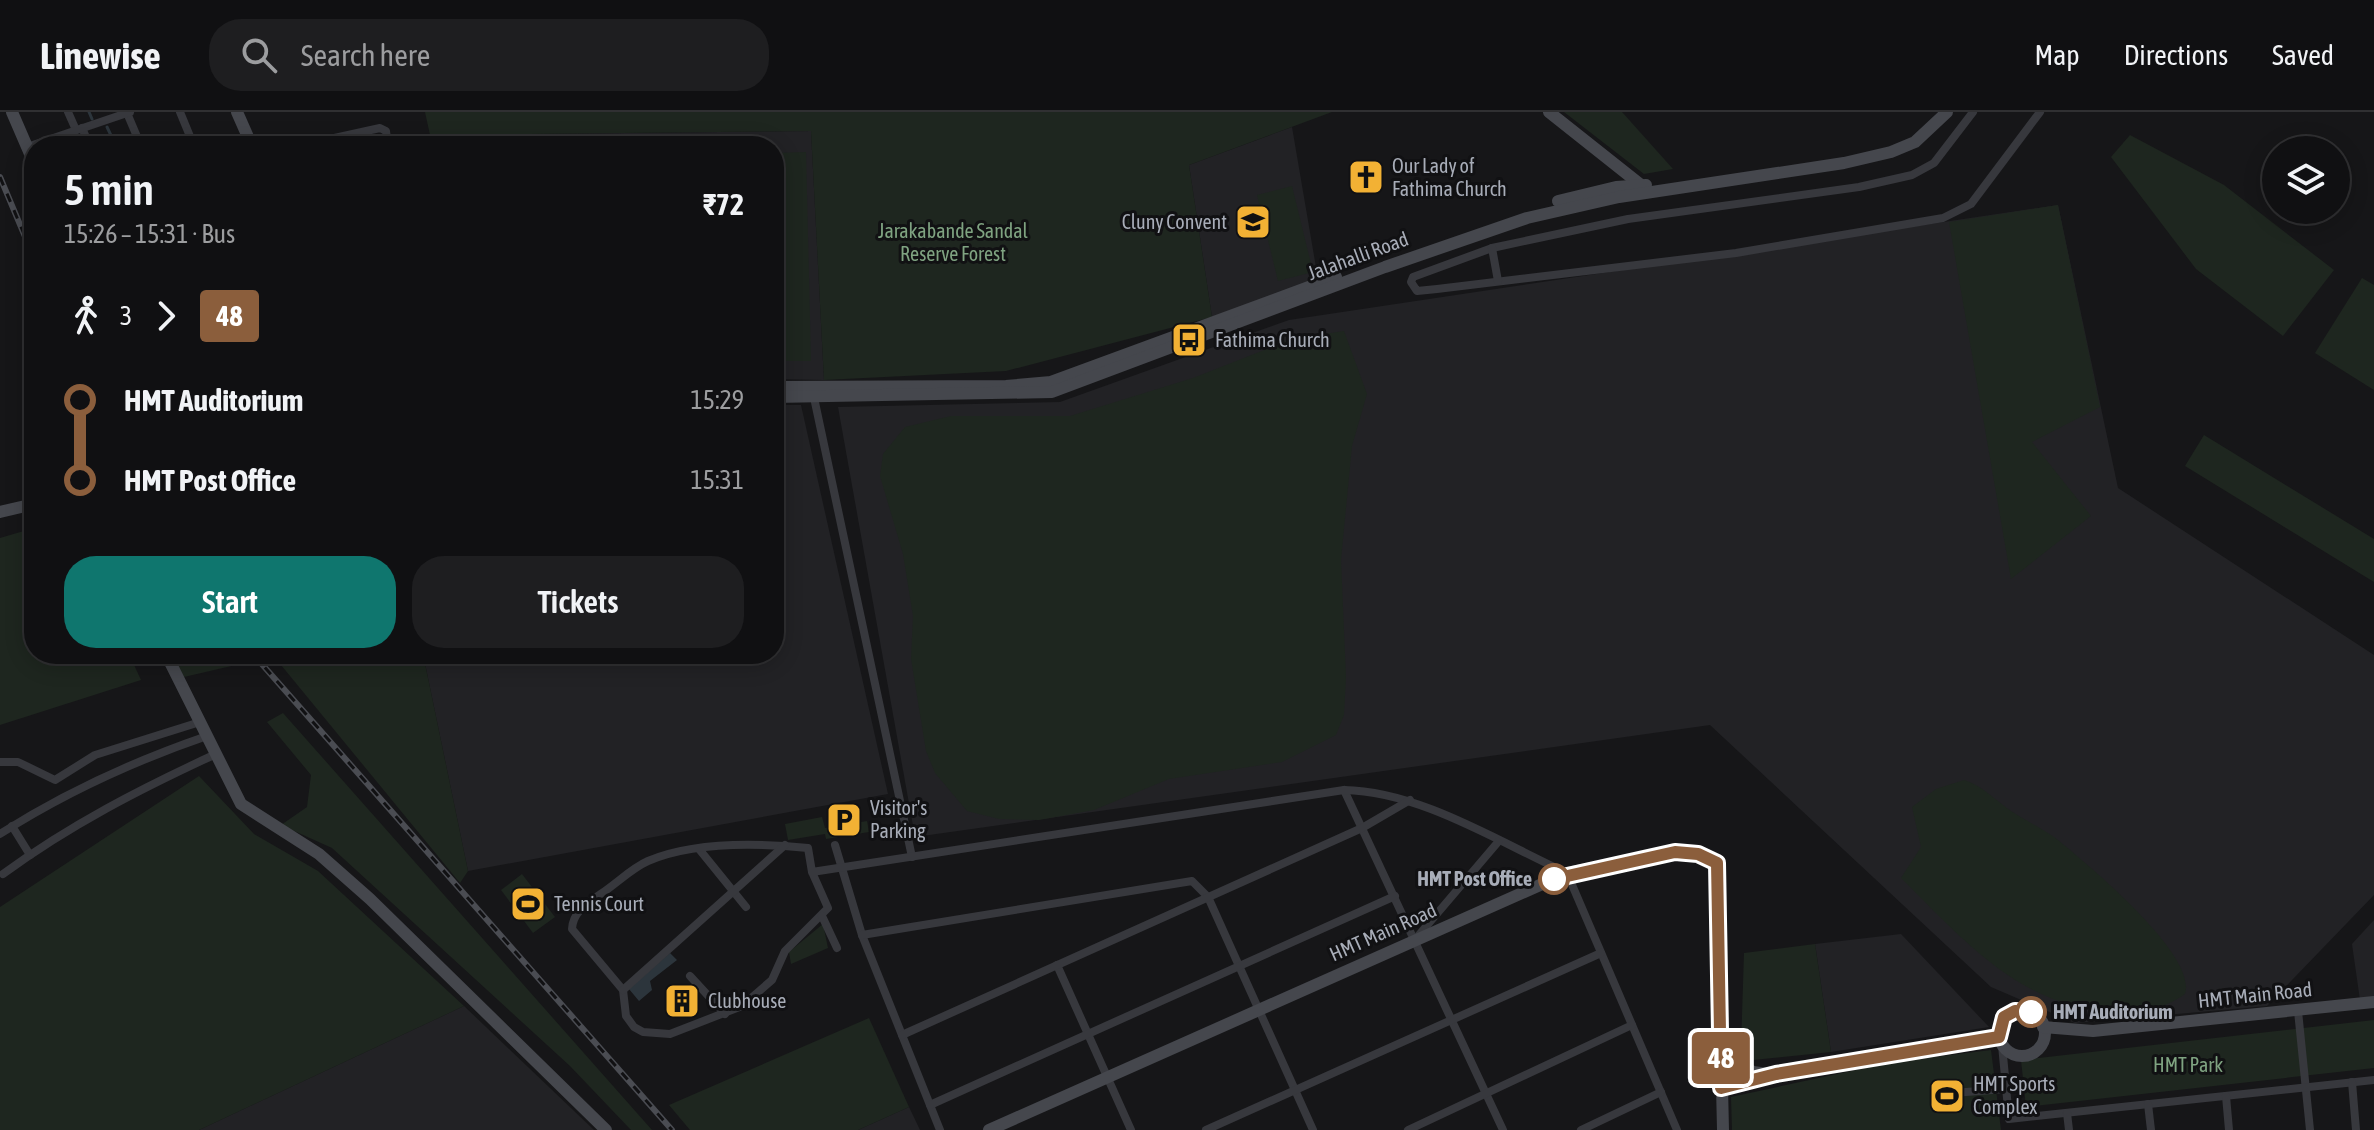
<!DOCTYPE html>
<html lang="en">
<head>
<meta charset="utf-8">
<style>
	:root { --surface:#101012; --page:#1e1e20; --text:#f1f3f6; --muted:#9c9d9f; --line:#303032; --accent:#0f766e }
	body { margin:0; font-family:"Asap Condensed",sans-serif; background:var(--page); color:var(--text); height:100vh; display:flex; flex-direction:column; font-size:30px; white-space:nowrap }
	* { box-sizing:border-box; margin:0 }
	p { font-size:26px; color:var(--muted) }
	.icon { flex:none; width:44px; height:44px; fill:none; stroke:currentColor; stroke-width:2; stroke-linecap:round; stroke-linejoin:round }
	.map { position:relative; flex:1; overflow:hidden }
	.sheet { position:absolute; left:24px; top:24px; width:760px; height:528px; display:flex; flex-direction:column; background:var(--surface); border-radius:32px; box-shadow:0 4px 20px #0003,0 0 0 2px var(--line) }
	.sheet>* { flex:none }
	.badge { padding:0 16px; border-radius:6px; font-size:28px; line-height:52px }
	.buttons { position:absolute; left:2262px; top:24px; display:grid; gap:16px }
	.buttons a { display:grid; place-items:center; width:88px; height:88px; border-radius:50%; background:var(--surface); box-shadow:0 4px 20px #0003,0 0 0 2px var(--line); font-size:40px }
	.map>.badge { position:absolute; translate:-50% -50%; box-shadow:0 0 0 4px #fff }
	.legs { display:flex; align-items:center; gap:12px; height:88px; padding:0 40px; font-size:26px }
	.legs p { margin-inline-start:auto }
	.overview { display:flex; align-items:center; justify-content:space-between; height:136px; padding:0 40px }
	h1 { font-size:44px; font-weight:600; line-height:60px }
	.button { display:flex; gap:16px; margin-top:auto; padding:16px 40px }
	.button a { flex:1; height:92px; border-radius:32px; background:var(--accent); color:#fff; font-size:32px; font-weight:600; line-height:92px; text-align:center }
	.button a+a { background:var(--page); color:var(--text) }
	ul { padding:0 40px; list-style:none }
	li { display:flex; align-items:center; gap:28px; height:80px; font-size:30px }
	li i { display:grid; place-items:center; width:12px; height:100%; margin:0 10px; background:currentColor }
	li i::after { content:''; width:20px; height:20px; margin:-10px; border:6px solid; border-radius:50%; background:var(--surface) }
	li p { margin-inline-start:auto }
	li:first-child i { background:linear-gradient(#0000 50%,currentColor 0) }
	li:last-child i { background:linear-gradient(currentColor 50%,#0000 0) }
	header { display:flex; align-items:center; gap:48px; box-sizing:border-box; height:112px; padding:0 40px; background:var(--surface); border-bottom:2px solid var(--line) }
	header strong { font-size:38px }
	nav { display:flex; gap:44px; margin-inline-start:auto; font-size:28px }
	.search { width:560px; height:72px; background:var(--page); display:flex; align-items:center; gap:20px; box-sizing:border-box; padding:0 28px; border-radius:32px; color:var(--muted); font-size:30px }
	.map>svg:first-child { display:block }
	.built { fill:#222225 }
	.green { fill:#1e261f }
	.water { fill:#2c353c }
	.lines { fill:none; stroke-linecap:round; stroke-linejoin:round }
	.stream { stroke:#2c353c; stroke-width:3 }
	.street { stroke:#37383d; stroke-width:8 }
	.secondary { stroke:#45474d; stroke-width:12 }
	.rail-casing { stroke:#4a4c52; stroke-width:6 }
	.rail { stroke:#111113; stroke-width:3; stroke-dasharray:9; stroke-linecap:butt }
	.line-1-casing { stroke:#fff; stroke-width:18 }
	.line-1 { stroke:#8b5e3c; stroke-width:12 }
	.stop-1-dot { fill:#fff; stroke:#8b5e3c; stroke-width:4 }
	.labels { text-anchor:middle; stroke-width:6; stroke-linejoin:round; paint-order:stroke }
	.poi-label { font-size:20px; fill:#a8adb8; stroke:#111113; text-anchor:start }
	.park-label { font-size:20px; fill:#7fa381; stroke:#111113 }
	.street-label { font-size:20px; fill:#a8adb8; stroke:#111113 }
	.stop-label { font-size:20px; font-weight:bold; fill:#a8adb8; stroke:#111113; text-anchor:end }
</style>
</head>
<body>
<header>
<strong>Linewise</strong>
<div class="search"><svg class="icon" aria-label="search" viewBox="0 0 24 24"><circle cx="10" cy="10" r="6"/><path d="M15 15l6 6"/></svg>Search here</div>
<nav><a>Map</a><a>Directions</a><a>Saved</a></nav>
</header>
<div class="map">
<svg width="2374" height="1018" viewBox="0 0 2374 1018">
	<rect width="100%" height="100%" fill="#161618"/>
	<g class="built">
		<polygon points="1292,15 1318,167 1212,205 1189,53"/>
		<polygon points="811,19 824,268 774,267 774,34 432,34 430,23"/>
		<polygon points="2058,93 2118,376 2374,543 2374,783 2267,894 2075,911 1991,875 1710,613 915,725 838,295 1060,290 1289,208"/>
		<polygon points="774,293 801,293 888,682 468,759 423,542 774,542"/>
		<polygon points="2374,808 2374,886 2360,888 2352,832"/>
		<polygon points="1901,822 1989,915 1831,940 1815,832"/>
		<polygon points="464,894 594,1018 199,1018"/>
		<polygon points="909,995 920,1018 858,1018"/>
	</g>
	<g class="green">
		<polygon points="425,0 1332,0 1189,53 1212,205 1006,259 824,268 811,19 430,23"/>
		<polygon points="1564,0 1622,0 1673,57 1644,62"/>
		<polygon points="2130,23 2224,73 2334,158 2283,224 2196,157 2111,45"/>
		<polygon points="806,40 811,249 774,249 774,41"/>
		<polygon points="1292,74 1313,160 1278,169 1257,83"/>
		<polygon points="2058,93 2100,295 2032,330 2091,404 2011,467 1949,110"/>
		<polygon points="2362,166 2374,173 2374,278 2315,241"/>
		<polygon points="1344,219 1367,282 1352,334 1341,448 1346,565 1344,603 1336,623 1282,650 1169,667 1094,698 1039,708 999,707 967,699 935,661 926,639 911,547 913,504 903,442 880,364 883,342 905,315 951,304 1070,304 1193,266 1292,227"/>
		<polygon points="2204,323 2374,427 2374,470 2185,354"/>
		<polygon points="34,416 34,542 129,542 141,568 0,613 0,426"/>
		<polygon points="172,542 233,542 240,552 184,565"/>
		<polygon points="272,542 423,542 468,759 460,771"/>
		<polygon points="283,601 652,1018 631,1018 570,954 332,736 281,713 307,695 311,663 267,610"/>
		<polygon points="199,664 254,722 318,759 464,894 199,1018 0,1018 0,795"/>
		<path d="M 1964,668 C 1983,674 1995,688 2011,699 C 2026,709 2044,717 2058,728 C 2087,752 2198,843 2185,882 C 2163,898 2142,899 2115,899 C 2021,897 1963,827 1901,766 L 1921,735 L 1912,695 L 1936,677 Z"/>
		<polygon points="822,705 825,716 867,709 869,720 826,727 825,722 788,728 785,712"/>
		<polygon points="522,762 555,805 533,821 501,778"/>
		<polygon points="823,812 828,836 791,852 789,840"/>
		<polygon points="1815,832 1831,940 1753,948 1741,935 1744,841"/>
		<polygon points="869,906 909,995 858,1018 690,1018 669,993"/>
		<polygon points="2374,908 2374,956 2026,995 2021,948"/>
		<polygon points="1991,938 2001,1018 1732,1018 1731,985 1893,950"/>
	</g>
	<polygon class="water" points="670,841 677,848 650,869 652,878 639,889 629,877"/>
	<g class="lines">
		<g class="stream">
			<polyline points="89,0 92,7"/>
			<polyline points="107,15 116,34"/>
		</g>
		<g class="street">
			<polyline points="68,0 76,18"/>
			<polyline points="180,0 194,34"/>
			<polyline points="1973,0 1934,51 1912,63 1859,75 1628,107 1492,136 1413,165 1411,170 1417,179 1437,177 1736,141 1943,106 1971,92 2040,0"/>
			<polyline points="127,1 141,34"/>
			<polyline points="82,16 90,34"/>
			<polyline points="298,34 380,16 386,19 388,34"/>
			<polyline points="27,35 130,0"/>
			<polyline points="1492,136 1498,169"/>
			<polyline points="813,281 912,745"/>
			<polyline points="0,650 18,650 55,668 95,643 200,610"/>
			<polyline points="1344,678 1503,1018"/>
			<polyline points="12,714 30,743"/>
			<path d="M 0,722 C 66,680 134,649 207,624"/>
			<polyline points="835,733 862,823 940,1018"/>
			<polyline points="699,737 746,795"/>
			<path d="M 812,760 L 828,796 L 785,839 L 772,868 L 742,894 L 670,922 L 643,920 L 634,915 L 626,904 L 623,878 L 572,817 C 573,799 588,791 602,781 C 617,771 632,756 648,749 C 695,729 758,731 808,736 L 812,760 L 1344,678 C 1419,679 1499,730 1567,761 L 1677,1018"/>
			<path d="M 3,762 C 70,713 140,677 216,642"/>
			<polyline points="822,804 837,836"/>
			<polyline points="862,823 1192,769 1208,785 1313,1018"/>
			<polyline points="1418,824 1498,730"/>
			<polyline points="1057,853 1131,1018"/>
			<polyline points="690,864 725,902"/>
			<polyline points="623,878 785,733"/>
			<polyline points="2298,899 2310,1018"/>
			<polyline points="902,923 1362,716 1410,688"/>
			<polyline points="2002,933 2009,1007 2374,968"/>
			<polyline points="2352,970 2356,1018"/>
			<polyline points="1953,981 2005,977"/>
			<polyline points="2226,984 2229,1018"/>
			<polyline points="2148,992 2151,1018"/>
			<polyline points="930,993 1395,784"/>
			<polyline points="2067,1001 2069,1018"/>
			<polyline points="1206,1018 1601,841"/>
			<polyline points="1408,1018 1632,913"/>
			<polyline points="1581,1018 1661,980"/>
		</g>
		<g class="secondary">
			<polyline points="12,0 34,51"/>
			<polyline points="237,0 252,34"/>
			<polyline points="1549,0 1646,77"/>
			<polyline points="1558,89 1616,75 1646,73"/>
			<polyline points="774,275 1006,274 1051,270 1336,165"/>
			<polyline points="774,285 1052,280 1385,155 1527,106 1619,85 1844,51 1891,40 1915,30 1947,0"/>
			<polyline points="0,400 34,392"/>
			<polyline points="166,542 241,692 319,742 370,787 606,1018"/>
			<circle cx="2022" cy="921" r="23"/>
			<polyline points="2043,915 2093,919 2374,890"/>
			<polyline points="1721,941 1753,960 1768,962"/>
			<polyline points="1721,976 1776,962 1999,925"/>
			<polyline points="989,1018 1567,761 1675,740 1698,742 1717,751 1723,1018"/>
		</g>
		<defs>
			<g id="rail">
				<polyline points="0,65 34,146"/>
				<polyline points="253,542 672,1018"/>
			</g>
		</defs>
		<use href="#rail" class="rail-casing"/>
		<use href="#rail" class="rail"/>
	</g>
	<g class="lines">
		<defs>
			<polyline id="line-1" points="1554,767 1675,740 1698,742 1717,751 1721,976 1776,962 1999,925 2004,905 2015,899 2031,900"/>
		</defs>
		<use href="#line-1" class="line-1-casing"/>
		<use href="#line-1" class="line-1"/>
	</g>
	<defs>
		<symbol id="church-square" viewBox="-11 -11 22 22"><rect x="-9" y="-9" width="18" height="18" rx="4" fill="#f2b134" stroke="#111113"/><path d="M-1.2-6h2.4v3.5h3.3v2.4h-3.3V6h-2.4V-.1h-3.3v-2.4h3.3Z" fill="#111"/></symbol>
		<symbol id="school-square" viewBox="-11 -11 22 22"><rect x="-9" y="-9" width="18" height="18" rx="4" fill="#f2b134" stroke="#111113"/><path d="M0-5L7-2L0 1L-7-2ZM-4 1L0 2.5L4 1V4Q0 6-4 4Z" fill="#111"/></symbol>
		<symbol id="bus-square" viewBox="-11 -11 22 22"><rect x="-9" y="-9" width="18" height="18" rx="4" fill="#f2b134" stroke="#111113"/><path d="M-5-6H5V4H4V6H2V4H-2V6H-4V4H-5ZM-3.5-4V0h7V-4ZM-3.5 1.2v1.5H-2V1.2ZM2 1.2v1.5H3.5V1.2Z" fill="#111"/></symbol>
		<symbol id="parking-square" viewBox="-11 -11 22 22"><rect x="-9" y="-9" width="18" height="18" rx="4" fill="#f2b134" stroke="#111113"/><path d="M-3.5-5.5H1a3.5 3.5 0 0 1 0 7H-1V5.5H-3.5ZM-1-3.4V-.6H.8a1.4 1.4 0 0 0 0-2.8Z" fill="#111"/></symbol>
		<symbol id="stadium-square" viewBox="-11 -11 22 22"><rect x="-9" y="-9" width="18" height="18" rx="4" fill="#f2b134" stroke="#111113"/><path d="M0-5a6.5 5 0 1 0 0 10a6.5 5 0 1 0 0-10ZM-3.5-1.8h7v3.6h-7Z" fill="#111"/></symbol>
		<symbol id="building-square" viewBox="-11 -11 22 22"><rect x="-9" y="-9" width="18" height="18" rx="4" fill="#f2b134" stroke="#111113"/><path d="M-4-6H4V6H1V3H-1V6H-4ZM-2.5-4.3h1.7v1.8h-1.7ZM.8-4.3h1.7v1.8H.8ZM-2.5-1h1.7V.8h-1.7ZM.8-1h1.7V.8H.8Z" fill="#111"/></symbol>
	</defs>
	<g fill-rule="evenodd">
		<use href="#church-square" x="1346" y="45" width="40" height="40"/>
		<use href="#school-square" x="1233" y="90" width="40" height="40"/>
		<use href="#bus-square" x="1169" y="208" width="40" height="40"/>
		<use href="#parking-square" x="824" y="688" width="40" height="40"/>
		<use href="#stadium-square" x="508" y="772" width="40" height="40"/>
		<use href="#building-square" x="662" y="869" width="40" height="40"/>
		<use href="#stadium-square" x="1927" y="964" width="40" height="40"/>
	</g>
	<g class="stop-1-dot">
		<circle cx="1554" cy="767" r="14"/>
		<circle cx="2031" cy="900" r="14"/>
	</g>
	<g class="labels">
		<g class="poi-label">
			<text x="1392" y="61">Our Lady of<tspan x="1392" dy="23">Fathima Church</tspan></text>
			<text x="1227" y="117" text-anchor="end">Cluny Convent</text>
			<text x="1215" y="235">Fathima Church</text>
			<text x="870" y="703">Visitor's<tspan x="870" dy="23">Parking</tspan></text>
			<text x="554" y="799">Tennis Court</text>
			<text x="708" y="896">Clubhouse</text>
			<text x="1973" y="979">HMT Sports<tspan x="1973" dy="23">Complex</tspan></text>
		</g>
		<g class="park-label">
			<text x="953" y="126">Jarakabande Sandal<tspan x="953" dy="23">Reserve Forest</tspan></text>
			<text x="2188" y="960">HMT Park</text>
		</g>
		<g class="street-label">
			<text transform="translate(1358 144) rotate(-20)" y="7">Jalahalli Road</text>
			<text transform="translate(1383 820) rotate(-24)" y="7">HMT Main Road</text>
			<text transform="translate(2255 883) rotate(-6)" y="7">HMT Main Road</text>
		</g>
		<g class="stop-label">
			<text x="1532" y="774">HMT Post Office</text>
			<text x="2053" y="907" text-anchor="start">HMT Auditorium</text>
		</g>
	</g>
</svg>
<div class="buttons">
<a><svg class="icon" aria-label="layers" viewBox="0 0 24 24"><path d="M12 4l9 5-9 5-9-5zM3 14l9 5 9-5"/></svg></a>
</div>
<b class="badge" style="left:1721px;top:946px;background:#8b5e3c;color:#fff">48</b>
<section class="sheet">
<div class="overview"><div><h1>5 min</h1><p>15:26 – 15:31 · Bus</p></div><b>₹72</b></div>
<div class="legs"><svg class="icon" aria-label="walk" viewBox="0 0 24 24"><circle cx="13" cy="4" r="2"/><path d="M13 8l-2 6 4 7M11 14l-3 7M7 12l3-4h3l4 4"/></svg>3<svg class="icon" aria-label="forward" viewBox="0 0 24 24"><path d="M9 5l7 7-7 7"/></svg><b class="badge" style="background:#8b5e3c;color:#fff">48</b></div>
<ul>
<li><i style="color:#8b5e3c"></i><b>HMT Auditorium</b><p>15:29</p></li>
<li><i style="color:#8b5e3c"></i><b>HMT Post Office</b><p>15:31</p></li>
</ul>
<div class="button"><a>Start</a><a>Tickets</a></div>
</section>
</div>
</body>
</html>
